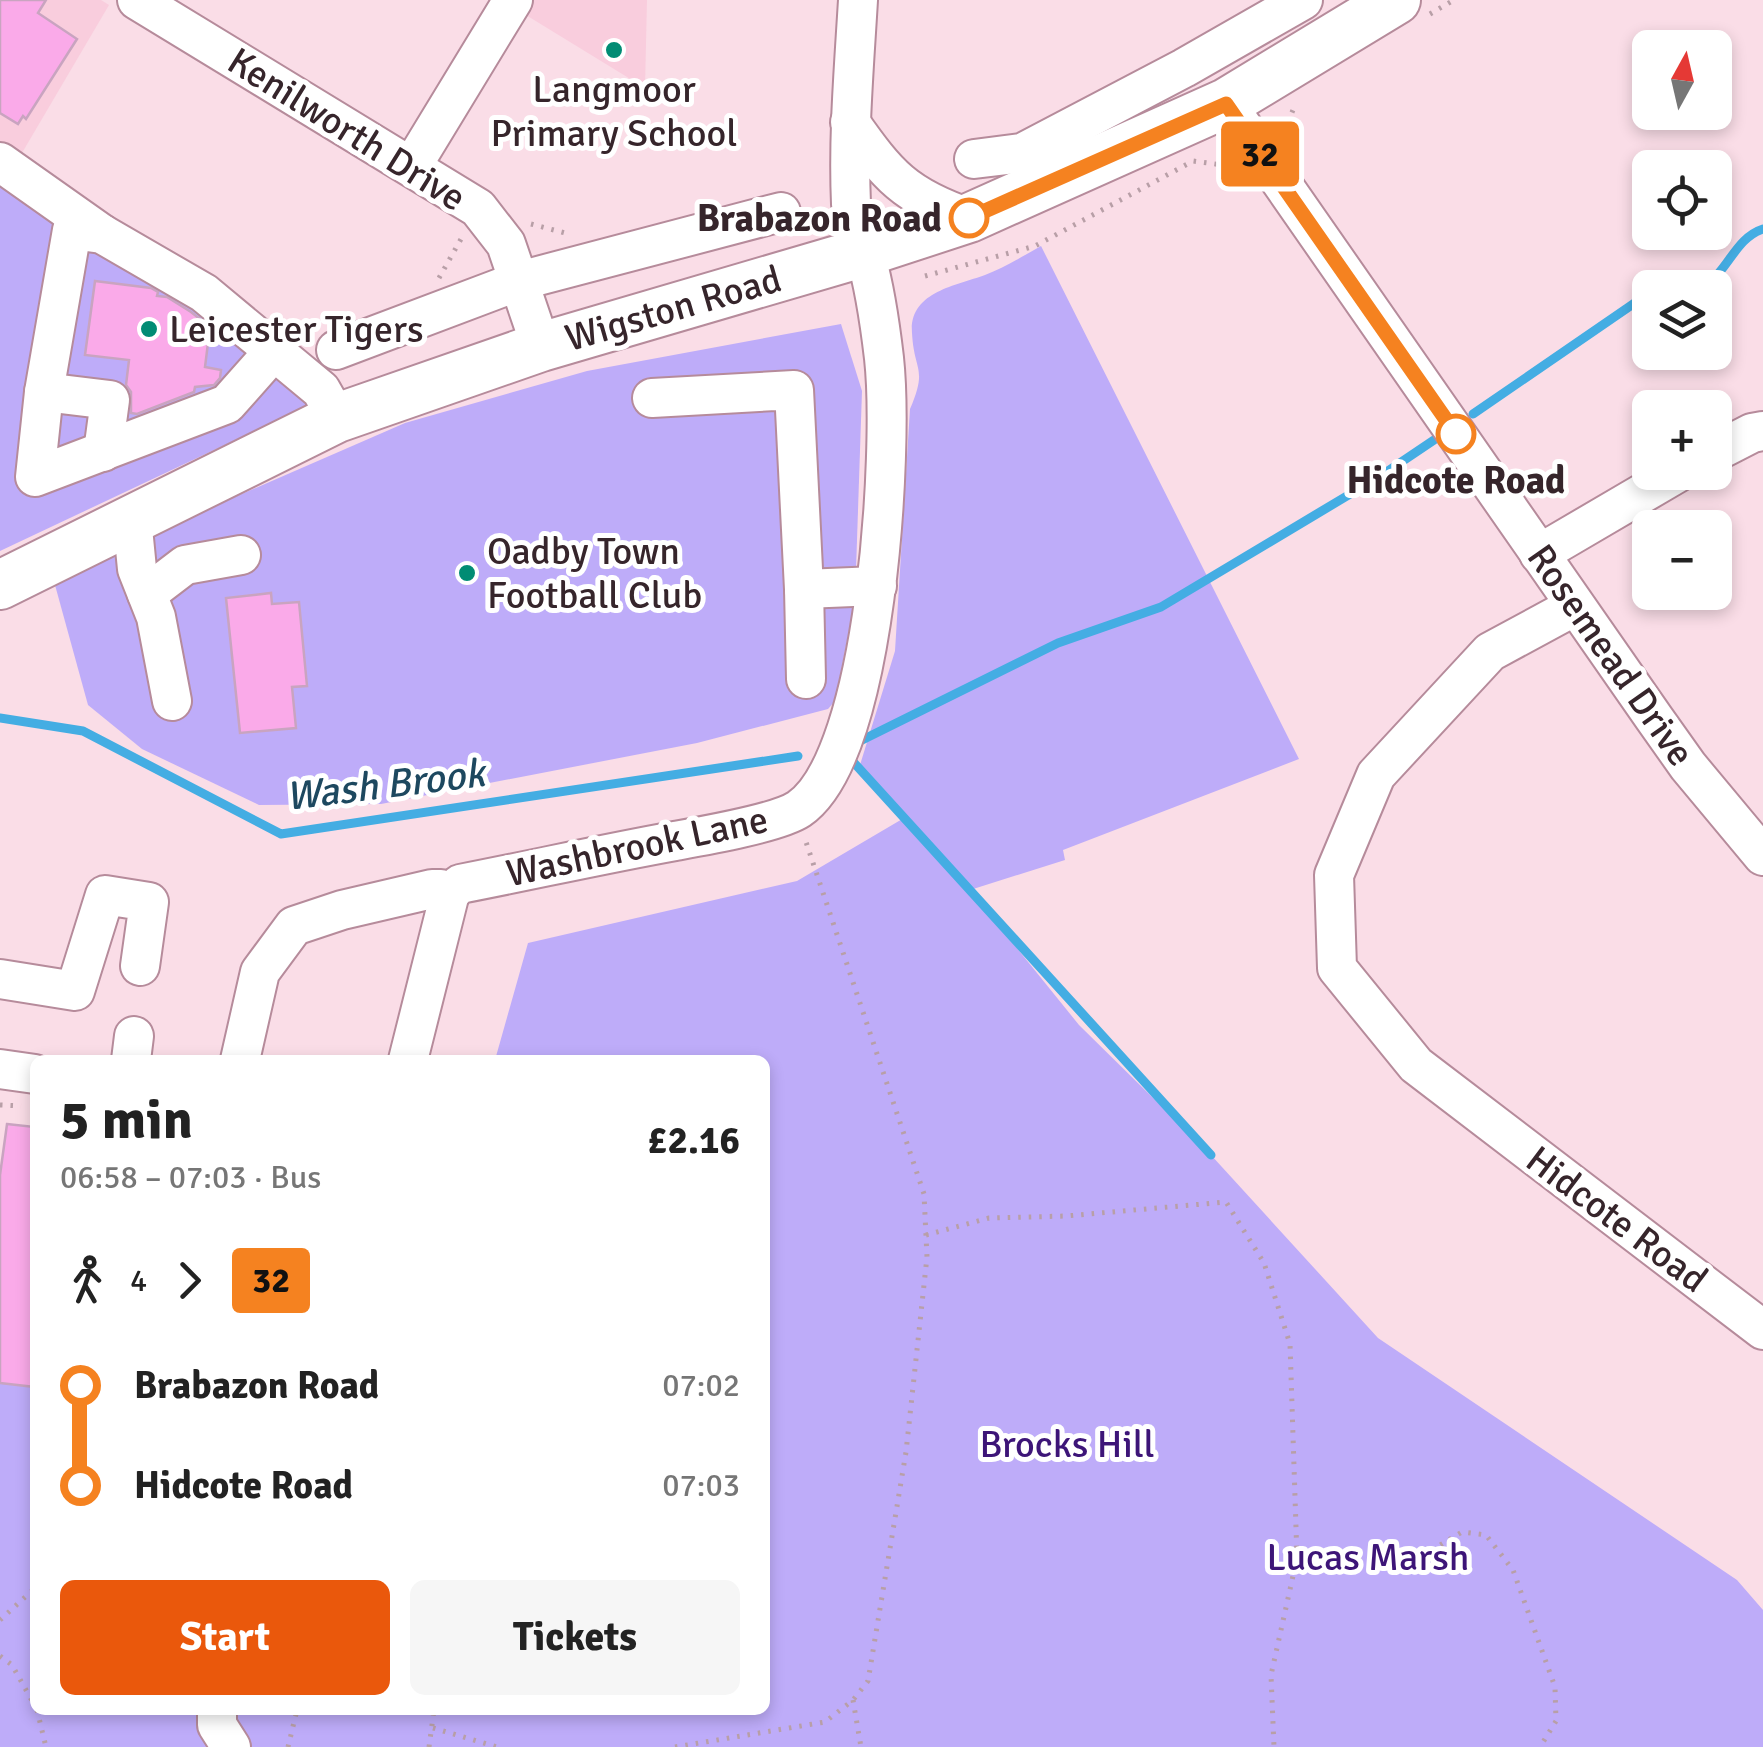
<!DOCTYPE html>
<html lang="en">
<head>
<meta charset="utf-8">
<style>
	:root { --surface:#fff; --page:#f6f6f6; --text:#222; --muted:#767676; --accent:#ea580c }
	body { margin:0; font-family:Signika,sans-serif; background:var(--page); color:var(--text); height:100vh; display:flex; flex-direction:column; font-size:38px; white-space:nowrap }
	* { box-sizing:border-box; margin:0 }
	p { font-size:32px; color:var(--muted) }
	.icon { flex:none; width:55px; height:55px; fill:none; stroke:currentColor; stroke-width:2; stroke-linecap:round; stroke-linejoin:round }
	.map { position:relative; flex:1; overflow:hidden }
	.panel { position:absolute; left:30px; top:1055px; width:740px; height:660px; display:flex; flex-direction:column; background:var(--surface); border-radius:15px; box-shadow:0 5px 15px #0003 }
	.panel>* { flex:none }
	.badge { padding:0 20px; border-radius:8px; font-size:35px; line-height:65px }
	.needle { width:65px; rotate:8deg }
	.controls { position:absolute; left:1632px; top:30px; display:grid; gap:20px }
	.controls a { display:grid; place-items:center; width:100px; height:100px; border-radius:15px; background:var(--surface); box-shadow:0 5px 15px #0003; font-size:50px }
	.map>.badge { position:absolute; translate:-50% -50%; box-shadow:0 0 0 5px #fff }
	.legs { display:flex; align-items:center; gap:15px; height:110px; padding:0 30px; font-size:32px }
	.legs p { margin-inline-start:auto }
	.summary { display:flex; align-items:center; justify-content:space-between; height:170px; padding:0 30px }
	h1 { font-size:55px; font-weight:800; line-height:75px }
	.primary-button { display:flex; gap:20px; margin-top:auto; padding:20px 30px }
	.primary-button a { flex:1; height:115px; border-radius:15px; background:var(--accent); color:#fff; font-size:40px; font-weight:800; line-height:115px; text-align:center }
	.primary-button a+a { background:var(--page); color:var(--text) }
	ul { padding:0 30px; list-style:none }
	li { display:flex; align-items:center; gap:35px; height:100px; font-size:38px }
	li i { display:grid; place-items:center; width:15px; height:100%; margin:0 12px; background:currentColor }
	li i::after { content:''; width:25px; height:25px; margin:-12px; border:8px solid; border-radius:50%; background:var(--surface) }
	li p { margin-inline-start:auto }
	li:first-child i { background:linear-gradient(#0000 50%,currentColor 0) }
	li:last-child i { background:linear-gradient(currentColor 50%,#0000 0) }
	.map>svg:first-child { display:block }
	.built { fill:#f9cddd }
	.green { fill:#beacf9 }
	.lines { fill:none; stroke-linecap:round; stroke-linejoin:round }
	.stream { stroke:#44ade3; stroke-width:9 }
	.building { fill:#faaae9; stroke:#c9a4c0; stroke-width:2.5 }
	.minor-casing { stroke:#b68b9b; stroke-width:42 }
	.major-casing { stroke:#b68b9b; stroke-width:52 }
	.path { stroke:#b89fa7; stroke-width:5; stroke-dasharray:2.5 8; stroke-linecap:butt }
	.minor { stroke:#fff; stroke-width:38 }
	.major { stroke:#fff; stroke-width:48 }
	.line-1-casing { stroke:#fff; stroke-width:22 }
	.line-1 { stroke:#f58220; stroke-width:15 }
	.poi-dot { fill:#018c74; stroke:#fff; stroke-width:4 }
	.stop-1-dot { fill:#fff; stroke:#f58220; stroke-width:5 }
	.labels { text-anchor:middle; stroke-width:10; stroke-linejoin:round; paint-order:stroke }
	.poi-label { font-size:38px; fill:#36252b; stroke:#fff; text-anchor:start }
	.street-label { font-size:38px; fill:#36252b; stroke:#fff }
	.stop-label { font-size:38px; font-weight:bold; fill:#36252b; stroke:#fff; text-anchor:end }
	.park-label { font-size:38px; fill:#3d1578; stroke:#fff }
	.water-label { font-size:40px; font-style:italic; fill:#1d485f; stroke:#fff }
</style>
</head>
<body>
<div class="map">
<svg width="1763" height="1747" viewBox="0 0 1763 1747">
	<rect width="100%" height="100%" fill="#fadde7"/>
	<g class="built">
		<polygon points="0,0 101,0 109,5 19,158 0,144"/>
		<polygon points="502,0 647,0 645,88 521,12"/>
	</g>
	<g class="green">
		<polygon points="0,144 337,392 0,551"/>
		<path d="M 1041,246 L 1299,759 L 1063,850 L 1065,860 L 970,890 L 1079,1025 L 1211,1155 L 1378,1338 L 1737,1580 L 1763,1610 L 1763,1747 L 0,1747 L 0,1383 L 35,1387 L 35,1710 L 765,1710 L 765,1060 L 495,1060 L 528,943 L 797,881 L 904,818 L 860,765 L 895,651 L 910,409 C 928,367 914,372 912,333 C 909,292 955,286 985,275 C 1004,268 1023,256 1041,246 Z"/>
		<polygon points="841,324 862,391 855,600 835,701 828,709 697,743 381,804 259,805 142,749 88,705 55,585 136,540 405,423 587,371"/>
	</g>
	<g class="lines">
		<g class="stream">
			<path d="M 1702,288 C 1728,272 1735,238 1763,229"/>
			<polyline points="1473,414 1639,300 1650,301"/>
			<polyline points="0,718 83,731 281,834 798,756"/>
			<polyline points="854,744 1058,643 1161,607 1382,475 1434,440"/>
			<polyline points="846,754 1211,1155"/>
		</g>
	</g>
	<g class="building">
		<polygon points="0,0 46,0 38,13 77,39 26,119 23,116 18,124 0,113"/>
		<polygon points="95,281 151,288 158,292 157,296 167,297 191,312 210,327 205,367 221,370 220,378 214,385 195,387 194,392 137,414 131,413 131,392 126,385 129,360 85,355"/>
		<polygon points="271,593 272,604 299,602 307,686 292,687 296,728 240,733 226,598"/>
		<polygon points="7,1124 35,1127 35,1387 0,1383 0,1175"/>
	</g>
	<g class="lines">
		<defs>
			<g id="minor">
				<polyline points="137,0 478,208 506,244 541,347"/>
				<polyline points="1226,103 1654,718 1688,766 1763,856"/>
				<path d="M 850,122 C 888,176 905,196 969,218"/>
				<polyline points="974,159 1022,153 1184,68 1303,0"/>
				<polyline points="0,162 102,234"/>
				<polyline points="412,166 513,0"/>
				<polyline points="336,350 519,281 781,212"/>
				<polyline points="274,351 227,404 35,477 44,392 72,230 102,234 204,293 321,390 337,418"/>
				<polyline points="44,392 110,400 103,452"/>
				<polyline points="652,398 794,390 804,589 877,586"/>
				<polyline points="1715,452 1752,433 1763,431"/>
				<polyline points="132,518 137,569 156,617 172,701"/>
				<polyline points="1539,554 1679,472"/>
				<polyline points="804,589 806,679"/>
				<polyline points="147,594 185,565 241,555"/>
				<polyline points="1575,606 1490,652 1376,775 1334,875 1337,968 1416,1065 1763,1330"/>
				<path d="M 450,893 L 460,884 C 532,870 603,854 675,841 C 703,836 778,823 799,809 C 877,756 894,449 884,358 C 880,324 875,287 865,254 C 860,236 852,224 851,204 C 848,136 854,68 858,0"/>
				<polyline points="0,979 75,991 105,895 149,902 140,966"/>
				<polyline points="131,1060 134,1036"/>
				<polyline points="240,1060 260,972 294,926 342,910 432,889 441,889 450,893"/>
				<polyline points="408,1060 450,893"/>
				<polyline points="0,1069 35,1074"/>
				<polyline points="217,1710 217,1725 231,1747"/>
			</g>
			<polyline id="major" points="0,585 337,418 541,347 865,252 969,218 1226,103 1396,0"/>
		</defs>
		<use href="#minor" class="minor-casing"/>
		<use href="#major" class="major-casing"/>
		<g class="path">
			<polyline points="1430,14 1454,0"/>
			<polyline points="1284,132 1295,105"/>
			<polyline points="531,224 569,234"/>
			<polyline points="925,276 1035,246 1193,161 1230,166"/>
			<polyline points="439,278 461,239"/>
			<polyline points="0,1105 21,1106"/>
			<polyline points="926,1235 989,1218 1066,1216 1226,1202 1264,1263 1290,1344 1297,1558 1271,1675 1274,1747"/>
			<polyline points="1297,1558 1340,1564 1378,1557 1425,1554 1462,1532 1486,1535 1513,1570 1555,1687 1556,1721 1540,1747"/>
			<polyline points="0,1620 35,1588"/>
			<polyline points="0,1656 12,1665 35,1706"/>
			<polyline points="853,1700 861,1747"/>
			<polyline points="37,1710 46,1747"/>
			<polyline points="433,1728 497,1747"/>
			<polyline points="288,1747 297,1710"/>
			<polyline points="429,1747 434,1710"/>
			<polyline points="675,1747 825,1722 853,1700 868,1681 906,1452 927,1257 924,1194 806,842"/>
		</g>
		<use href="#minor" class="minor"/>
		<use href="#major" class="major"/>
	</g>
	<g class="lines">
		<defs>
			<polyline id="line-1" points="969,218 1226,104 1456,434"/>
		</defs>
		<use href="#line-1" class="line-1-casing"/>
		<use href="#line-1" class="line-1"/>
	</g>
	<g class="poi-dot">
		<circle cx="614" cy="50" r="10"/>
		<circle cx="149" cy="329" r="10"/>
		<circle cx="467" cy="573" r="10"/>
	</g>
	<g class="stop-1-dot">
		<circle cx="969" cy="218" r="18"/>
		<circle cx="1456" cy="434" r="18"/>
	</g>
	<g class="labels">
		<g class="poi-label">
			<text x="614" y="102" text-anchor="middle">Langmoor<tspan x="614" dy="44">Primary School</tspan></text>
			<text x="169" y="342">Leicester Tigers</text>
			<text x="487" y="564">Oadby Town<tspan x="487" dy="44">Football Club</tspan></text>
		</g>
		<g class="street-label">
			<text transform="translate(347 129) rotate(32)" y="13">Kenilworth Drive</text>
			<text transform="translate(673 308) rotate(-16)" y="13">Wigston Road</text>
			<text transform="translate(1611 655) rotate(55)" y="13">Rosemead Drive</text>
			<text transform="translate(637 846) rotate(-12)" y="13">Washbrook Lane</text>
			<text transform="translate(1617 1219) rotate(37)" y="13">Hidcote Road</text>
		</g>
		<g class="stop-label">
			<text x="942" y="231">Brabazon Road</text>
			<text x="1456" y="493" text-anchor="middle">Hidcote Road</text>
		</g>
		<g class="park-label">
			<text x="1067" y="1457">Brocks Hill</text>
			<text x="1368" y="1570">Lucas Marsh</text>
		</g>
		<g class="water-label">
			<text transform="translate(385 784) rotate(-7)" y="14">Wash Brook</text>
		</g>
	</g>
</svg>
<div class="controls">
<a><svg class="needle" viewBox="-14 -14 28 28"><path d="M0-13l5 13h-10z" fill="#e53935"/><path d="M0 13l5-13h-10z" fill="#767676"/></svg></a>
<a><svg class="icon" aria-label="locate" viewBox="0 0 24 24"><circle cx="12" cy="12" r="6"/><path d="M12 2v4M12 18v4M2 12h4M18 12h4"/></svg></a>
<a><svg class="icon" aria-label="layers" viewBox="0 0 24 24"><path d="M12 4l9 5-9 5-9-5zM3 14l9 5 9-5"/></svg></a>
<a>+</a>
<a>−</a>
</div>
<b class="badge" style="left:1260px;top:154px;background:#f58220;color:#111">32</b>
<section class="panel">
<div class="summary"><div><h1>5 min</h1><p>06:58 – 07:03 · Bus</p></div><b>£2.16</b></div>
<div class="legs"><svg class="icon" aria-label="walk" viewBox="0 0 24 24"><circle cx="13" cy="4" r="2"/><path d="M13 8l-2 6 4 7M11 14l-3 7M7 12l3-4h3l4 4"/></svg>4<svg class="icon" aria-label="forward" viewBox="0 0 24 24"><path d="M9 5l7 7-7 7"/></svg><b class="badge" style="background:#f58220;color:#111">32</b></div>
<ul>
<li><i style="color:#f58220"></i><b>Brabazon Road</b><p>07:02</p></li>
<li><i style="color:#f58220"></i><b>Hidcote Road</b><p>07:03</p></li>
</ul>
<div class="primary-button"><a>Start</a><a>Tickets</a></div>
</section>
</div>
</body>
</html>
